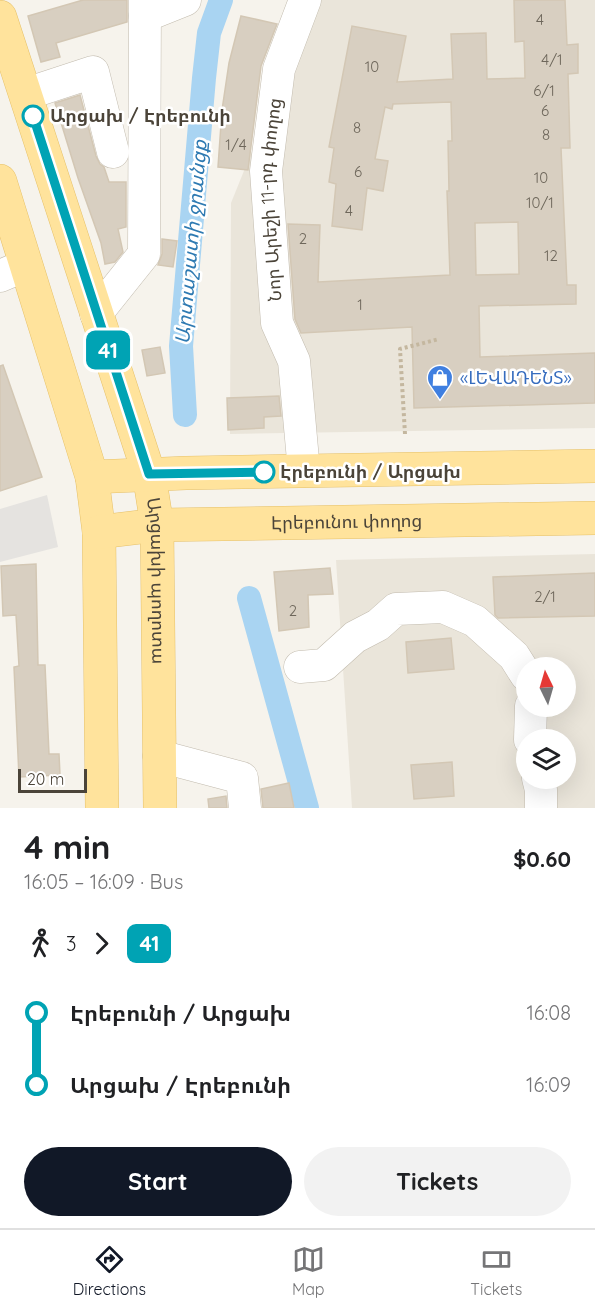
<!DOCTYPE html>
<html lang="en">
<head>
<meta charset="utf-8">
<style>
	:root { --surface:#fff; --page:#f2f2f2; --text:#202124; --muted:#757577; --line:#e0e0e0; --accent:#111827 }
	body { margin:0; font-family:Quicksand,"Noto Sans Armenian",sans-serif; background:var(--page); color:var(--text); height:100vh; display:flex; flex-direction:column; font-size:22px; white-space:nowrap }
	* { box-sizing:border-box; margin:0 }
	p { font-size:20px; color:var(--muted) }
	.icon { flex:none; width:33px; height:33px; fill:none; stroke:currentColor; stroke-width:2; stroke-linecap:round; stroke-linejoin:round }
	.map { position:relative; height:808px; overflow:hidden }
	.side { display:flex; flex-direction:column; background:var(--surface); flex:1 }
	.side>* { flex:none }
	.badge { padding:0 12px; border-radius:9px; font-size:21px; line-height:39px }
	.needle { width:39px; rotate:355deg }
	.buttons { position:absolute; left:516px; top:657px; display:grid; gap:12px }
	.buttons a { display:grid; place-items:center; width:60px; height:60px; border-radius:50%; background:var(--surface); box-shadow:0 6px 24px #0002; font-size:30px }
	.scale { position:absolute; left:18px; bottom:15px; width:69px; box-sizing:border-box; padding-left:6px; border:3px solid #4b4439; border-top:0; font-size:16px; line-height:21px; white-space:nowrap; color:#4b4439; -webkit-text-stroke:4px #fff; paint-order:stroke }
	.map>.badge { position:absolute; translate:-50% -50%; box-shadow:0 0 0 3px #fff }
	.legs { display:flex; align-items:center; gap:9px; height:66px; padding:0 24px; font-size:20px }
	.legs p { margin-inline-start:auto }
	.summary { display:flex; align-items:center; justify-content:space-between; height:102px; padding:0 24px }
	h1 { font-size:33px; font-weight:700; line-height:45px }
	.action { display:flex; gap:12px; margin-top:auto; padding:12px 24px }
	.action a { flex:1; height:69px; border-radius:36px; background:var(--accent); color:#fff; font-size:24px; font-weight:700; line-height:69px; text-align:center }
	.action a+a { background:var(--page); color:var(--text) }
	ul { padding:0 24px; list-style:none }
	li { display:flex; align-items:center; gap:21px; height:72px; font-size:22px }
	li i { display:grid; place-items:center; width:9px; height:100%; margin:0 8px; background:currentColor }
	li i::after { content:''; width:15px; height:15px; margin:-8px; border:4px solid; border-radius:50%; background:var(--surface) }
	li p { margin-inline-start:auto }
	li:first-child i { background:linear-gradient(#0000 50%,currentColor 0) }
	li:last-child i { background:linear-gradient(currentColor 50%,#0000 0) }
	.dock { display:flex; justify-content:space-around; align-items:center; height:84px; border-top:2px solid var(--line); background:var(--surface); font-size:16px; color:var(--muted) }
	.dock a { display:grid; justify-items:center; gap:3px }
	.dock .current { color:var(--accent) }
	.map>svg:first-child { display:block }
	.residential { fill:#eae5da; fill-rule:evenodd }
	.parking { fill:#e5e3e0 }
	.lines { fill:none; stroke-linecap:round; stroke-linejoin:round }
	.canal { stroke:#a9d4f2; stroke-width:24 }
	.building { fill:#d8cfc1; stroke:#d3c7b4; stroke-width:1.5; fill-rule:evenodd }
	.minor-casing { stroke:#c2bbae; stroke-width:33 }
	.major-casing { stroke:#e6c16a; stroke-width:34 }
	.path { stroke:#c4b79f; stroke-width:4; stroke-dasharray:3 3; stroke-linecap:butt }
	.minor { stroke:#fff; stroke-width:32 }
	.major { stroke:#ffe39c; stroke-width:33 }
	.line-1-casing { stroke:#fff; stroke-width:14 }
	.line-1 { stroke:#00a3b4; stroke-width:9 }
	.stop-1-dot { fill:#fff; stroke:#00a3b4; stroke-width:3 }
	.labels { text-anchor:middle; stroke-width:5; stroke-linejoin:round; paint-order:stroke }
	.number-label { font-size:15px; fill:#6e675b }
	.stop-label { font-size:18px; font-weight:bold; fill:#4b4439; stroke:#fff; text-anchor:start }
	.street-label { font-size:18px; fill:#4b4439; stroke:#fff }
	.shop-label { font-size:18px; fill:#366cbe; stroke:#fff; text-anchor:start }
	.water-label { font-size:20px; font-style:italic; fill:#2e7ab2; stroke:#fff }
</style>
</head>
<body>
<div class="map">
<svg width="595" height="808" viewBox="0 0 595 808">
	<rect width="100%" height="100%" fill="#f6f3ec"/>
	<g class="residential">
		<polygon points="313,0 595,0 595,428 230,434 231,203"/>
		<path d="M 595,554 L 595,808 L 352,808 L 336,560 ZM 526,668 L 566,668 L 566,706 L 526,706 ZM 526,740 L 566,740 L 566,778 L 526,778 Z"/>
	</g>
	<polygon class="parking" points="47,495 58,547 0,562 0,509"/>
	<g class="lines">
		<g class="canal">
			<polyline points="185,415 181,346 204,78 209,33 221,0"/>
			<polyline points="249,598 307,808"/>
		</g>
	</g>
	<g class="building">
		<polygon points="83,0 127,0 127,22 56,43 60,57 41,62 28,16"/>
		<path d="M 514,0 L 565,0 L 567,45 L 578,44 L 578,73 L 568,74 L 570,148 L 561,148 L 567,285 L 576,285 L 576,304 L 479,306 L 480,357 L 595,353 L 595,403 L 414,408 L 412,327 L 301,333 L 295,319 L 288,224 L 320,225 L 318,282 L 450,275 L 447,191 L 449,191 L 448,141 L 452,141 L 451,102 L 393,104 L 392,109 L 385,107 L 375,159 L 388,161 L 383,191 L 367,188 L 362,230 L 332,226 L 336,184 L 329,182 L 334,148 L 329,147 L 352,26 L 406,36 L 397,82 L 453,79 L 451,34 L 486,33 L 487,79 L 525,78 L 524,41 L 515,42 ZM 518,222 L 519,274 L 476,275 L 475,223 Z"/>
		<polygon points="241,16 277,24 261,66 248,170 218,167 222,110 229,63"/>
		<polygon points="80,95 96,156 100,164 104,167 109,182 126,182 126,227 118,229 123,252 115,262 105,264 101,243 78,178 55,103"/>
		<polygon points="162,239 177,241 173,267 158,265 162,254"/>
		<polygon points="160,347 165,373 147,376 142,350"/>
		<polygon points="3,365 42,477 0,491 0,366"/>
		<polygon points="279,396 281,416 264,417 264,428 228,430 227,398"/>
		<polygon points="36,564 38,665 45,665 49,754 59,754 60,775 19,777 14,667 19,666 16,615 3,616 1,566"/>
		<polygon points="330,568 333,594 308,595 309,627 279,631 274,572"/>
		<polygon points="595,573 595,616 498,618 495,615 493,577"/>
		<polygon points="451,638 454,669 408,673 406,642"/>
		<polygon points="452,762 454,796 414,799 411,765"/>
		<polygon points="289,783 294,808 263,808 261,789"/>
		<polygon points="226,796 227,808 209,808 208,799"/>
	</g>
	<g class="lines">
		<defs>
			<g id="minor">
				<polyline points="145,16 185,0"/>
				<polyline points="26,94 93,72 113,152"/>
				<polyline points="0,276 26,265"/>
				<polyline points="96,314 144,254 145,0"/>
				<path id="s1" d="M 304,471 L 294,361 L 277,323 L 266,171 L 279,69 L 305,0"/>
				<polyline points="300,667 324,665 355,637 378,625 396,609 443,607 475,621 514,656 526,675"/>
				<polyline points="530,740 531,706"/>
				<polyline points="159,756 242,778 245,808"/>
				<polyline points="538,778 541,790 541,808"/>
			</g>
			<g id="major">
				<path id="s2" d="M 0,17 L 149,474 L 157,525 L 160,808"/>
				<polyline points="0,181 92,477 99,532 102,808"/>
				<polyline points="92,477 186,473 595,466"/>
				<path id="s3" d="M 99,532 L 157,525 L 595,518"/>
			</g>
		</defs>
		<use href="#minor" class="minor-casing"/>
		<use href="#major" class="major-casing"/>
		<polyline class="path" points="405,434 400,349 439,339"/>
		<use href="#minor" class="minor"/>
		<use href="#major" class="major"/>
	</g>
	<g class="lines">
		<defs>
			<polyline id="line-1" points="33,116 149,474 264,472"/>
		</defs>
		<use href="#line-1" class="line-1-casing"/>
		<use href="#line-1" class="line-1"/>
	</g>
	<defs>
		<symbol id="shop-pin" viewBox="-11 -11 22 30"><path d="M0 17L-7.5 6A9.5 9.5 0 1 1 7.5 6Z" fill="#3f7fe0" stroke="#fff"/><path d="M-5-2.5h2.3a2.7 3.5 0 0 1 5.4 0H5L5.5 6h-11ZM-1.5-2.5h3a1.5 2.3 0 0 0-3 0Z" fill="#fff"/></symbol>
	</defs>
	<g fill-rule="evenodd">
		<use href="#shop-pin" x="425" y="363" width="30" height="40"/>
	</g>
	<g class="stop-1-dot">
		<circle cx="33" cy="116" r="10"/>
		<circle cx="264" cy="472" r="10"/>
	</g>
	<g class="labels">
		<g class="number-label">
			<text x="540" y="25">4</text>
			<text x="552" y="65">4/1</text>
			<text x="372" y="72">10</text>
			<text x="544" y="96">6/1</text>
			<text x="545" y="116">6</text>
			<text x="357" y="133">8</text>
			<text x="546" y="140">8</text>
			<text x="236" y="150">1/4</text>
			<text x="358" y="177">6</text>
			<text x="541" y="183">10</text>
			<text x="540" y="208">10/1</text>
			<text x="349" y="216">4</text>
			<text x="303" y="244">2</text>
			<text x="551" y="261">12</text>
			<text x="360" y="310">1</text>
			<text x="545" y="602">2/1</text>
			<text x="293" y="616">2</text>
		</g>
		<g class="stop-label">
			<text x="50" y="122">Արցախ / Էրեբունի</text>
			<text x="280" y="478">Էրեբունի / Արցախ</text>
		</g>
		<g class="street-label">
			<text dy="6" stroke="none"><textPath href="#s1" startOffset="276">Նոր Արեշի 11-րդ փողոց</textPath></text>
			<text dy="6" stroke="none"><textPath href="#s3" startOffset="248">Էրեբունու փողոց</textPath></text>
			<text dy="6" stroke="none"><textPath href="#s2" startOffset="588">Արցախի պողոտա</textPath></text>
		</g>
		<g class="shop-label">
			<text x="460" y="384">«ԼԵՎԱԴԵՆՏ»</text>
		</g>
		<g class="water-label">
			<text transform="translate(191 242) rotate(-85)" y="7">Արտաշատի ջրանցք</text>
		</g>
	</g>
</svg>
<div class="buttons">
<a><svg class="needle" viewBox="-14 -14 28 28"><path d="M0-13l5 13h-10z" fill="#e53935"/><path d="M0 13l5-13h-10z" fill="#757577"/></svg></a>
<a><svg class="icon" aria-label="layers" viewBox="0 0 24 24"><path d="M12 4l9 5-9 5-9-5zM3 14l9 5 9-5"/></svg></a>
</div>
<div class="scale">20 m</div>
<b class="badge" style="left:108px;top:350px;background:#00a3b4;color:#fff">41</b>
</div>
<section class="side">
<div class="summary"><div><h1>4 min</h1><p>16:05 – 16:09 · Bus</p></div><b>$0.60</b></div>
<div class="legs"><svg class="icon" aria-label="walk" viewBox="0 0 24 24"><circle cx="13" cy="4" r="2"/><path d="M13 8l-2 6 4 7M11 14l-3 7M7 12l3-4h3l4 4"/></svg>3<svg class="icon" aria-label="forward" viewBox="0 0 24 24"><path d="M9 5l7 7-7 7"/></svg><b class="badge" style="background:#00a3b4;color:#fff">41</b></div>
<ul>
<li><i style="color:#00a3b4"></i><b>Էրեբունի / Արցախ</b><p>16:08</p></li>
<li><i style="color:#00a3b4"></i><b>Արցախ / Էրեբունի</b><p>16:09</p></li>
</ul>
<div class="action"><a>Start</a><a>Tickets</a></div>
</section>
<nav class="dock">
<a class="current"><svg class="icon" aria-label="directions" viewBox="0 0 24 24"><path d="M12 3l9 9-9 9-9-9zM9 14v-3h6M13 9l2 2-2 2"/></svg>Directions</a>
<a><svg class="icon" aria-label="map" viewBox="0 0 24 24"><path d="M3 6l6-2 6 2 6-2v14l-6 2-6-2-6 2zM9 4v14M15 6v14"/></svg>Map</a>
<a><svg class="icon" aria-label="tickets" viewBox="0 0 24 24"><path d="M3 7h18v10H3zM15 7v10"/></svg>Tickets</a>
</nav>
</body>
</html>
